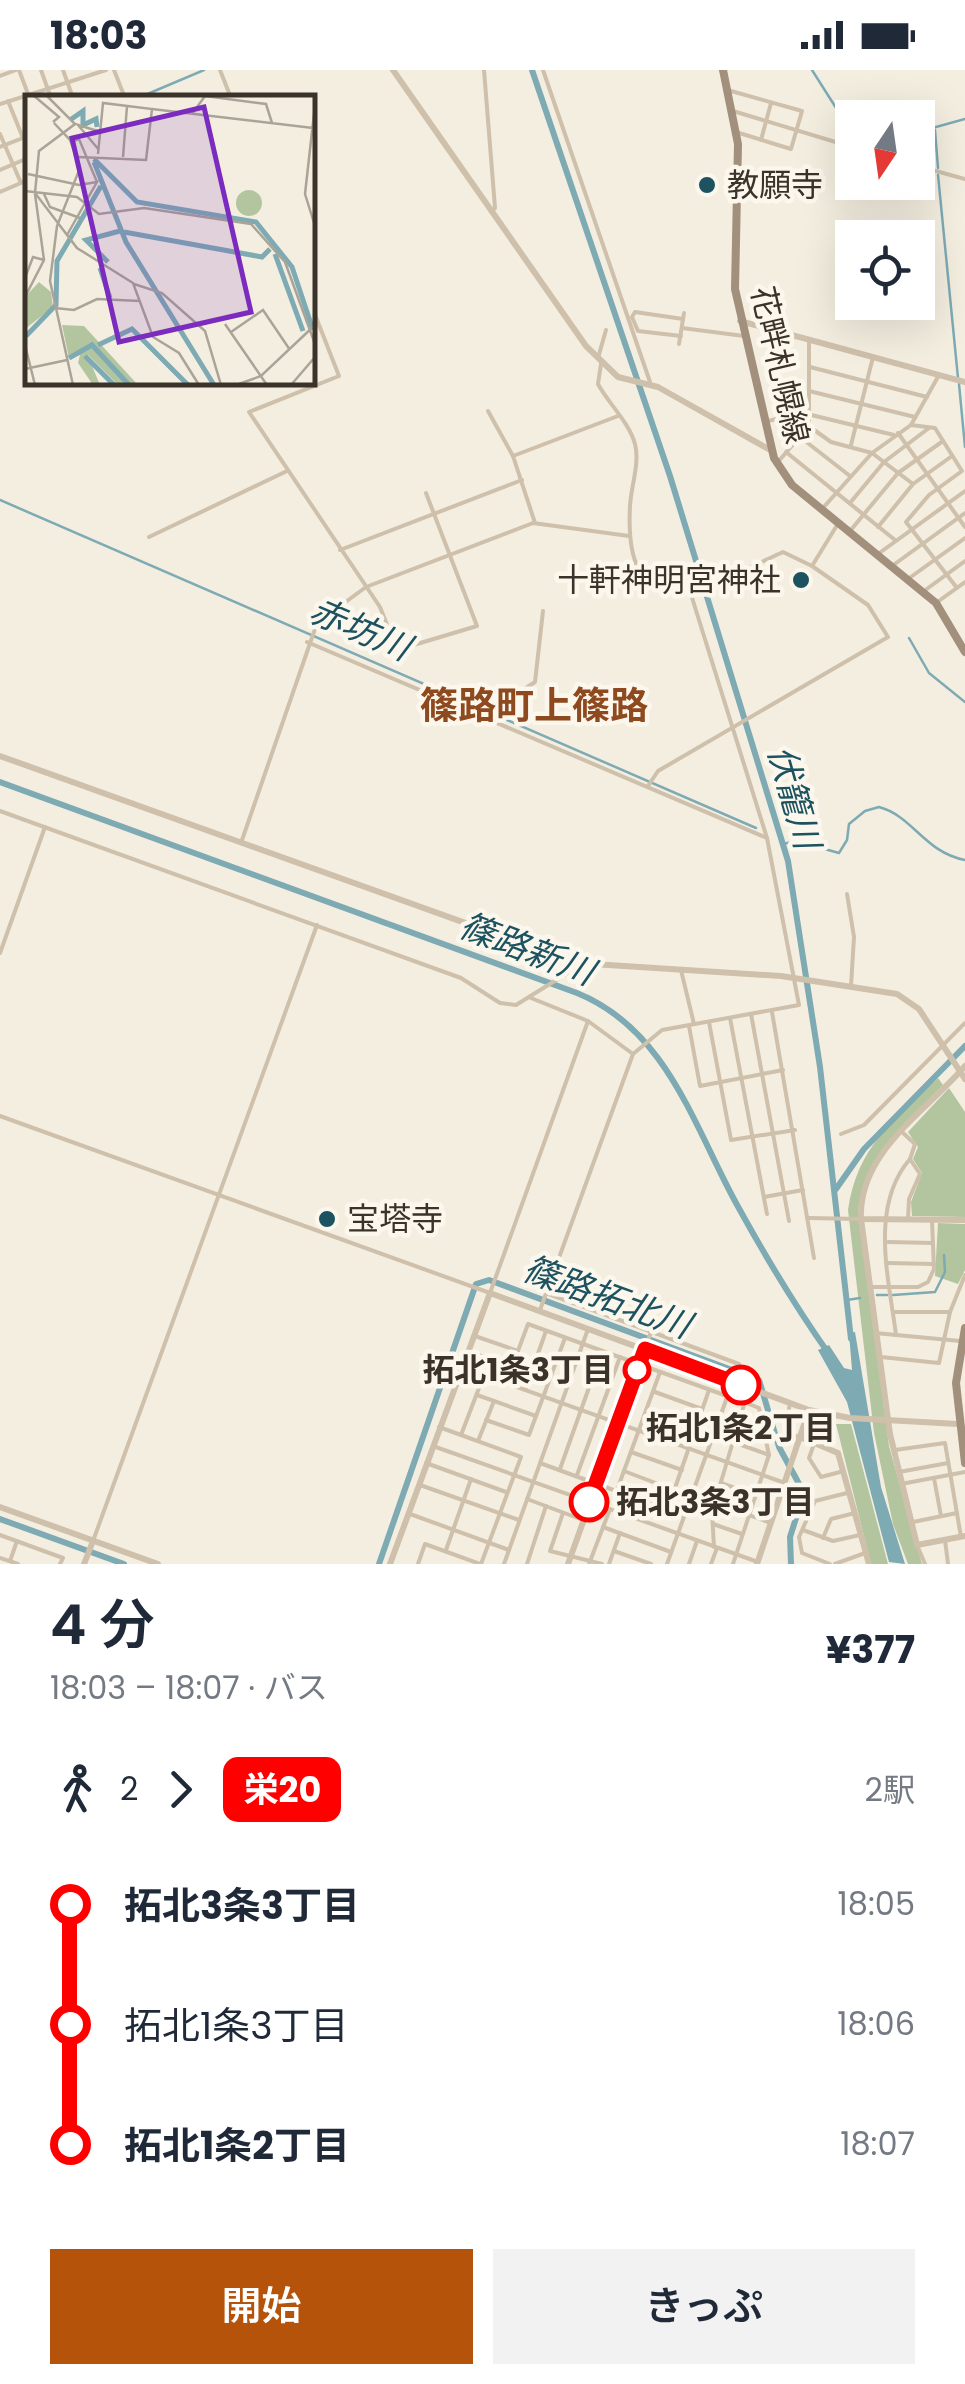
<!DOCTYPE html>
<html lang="ja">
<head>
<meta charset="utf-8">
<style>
	:root { --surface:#fff; --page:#f2f2f3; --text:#1f2937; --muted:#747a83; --accent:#b45309 }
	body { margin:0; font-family:Poppins,"Noto Sans JP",sans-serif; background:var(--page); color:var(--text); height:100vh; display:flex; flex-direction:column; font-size:38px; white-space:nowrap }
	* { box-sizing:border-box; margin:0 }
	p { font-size:32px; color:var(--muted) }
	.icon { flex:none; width:55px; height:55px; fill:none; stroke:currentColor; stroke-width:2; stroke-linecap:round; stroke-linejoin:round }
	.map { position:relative; height:1494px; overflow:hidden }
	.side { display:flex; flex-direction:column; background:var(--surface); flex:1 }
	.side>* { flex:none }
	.badge { padding:0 20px; border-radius:15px; font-size:35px; line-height:65px }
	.needle { width:65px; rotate:193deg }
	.fabs { position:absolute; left:835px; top:30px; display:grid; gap:20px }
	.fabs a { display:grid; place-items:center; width:100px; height:100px; border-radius:0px; background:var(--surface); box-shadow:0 10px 40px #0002; font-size:50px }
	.map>.badge { position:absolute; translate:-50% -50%; box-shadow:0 0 0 5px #fff }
	.legs { display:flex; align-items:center; gap:15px; height:110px; padding:0 50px; font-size:32px }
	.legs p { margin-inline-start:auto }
	.headline { display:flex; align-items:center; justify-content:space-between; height:170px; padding:0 50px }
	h1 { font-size:55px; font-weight:600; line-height:75px }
	.button { display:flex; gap:20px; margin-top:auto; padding:20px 50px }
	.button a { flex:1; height:115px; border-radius:0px; background:var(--accent); color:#fff; font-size:40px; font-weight:600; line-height:115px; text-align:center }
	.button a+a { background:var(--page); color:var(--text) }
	ul { padding:0 50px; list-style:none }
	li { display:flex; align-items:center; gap:35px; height:120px; font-size:38px }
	li i { display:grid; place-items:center; width:15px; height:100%; margin:0 12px; background:currentColor }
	li i::after { content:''; width:25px; height:25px; margin:-12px; border:8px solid; border-radius:50%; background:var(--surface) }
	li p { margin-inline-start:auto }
	li:first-child i { background:linear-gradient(#0000 50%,currentColor 0) }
	li:last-child i { background:linear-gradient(currentColor 50%,#0000 0) }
	.status { display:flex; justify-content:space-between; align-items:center; height:70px; padding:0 50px; background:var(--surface); direction:ltr }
	.status svg { height:28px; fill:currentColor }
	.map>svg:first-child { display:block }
	.green { fill:#b3c59f }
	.water { fill:#7daab3 }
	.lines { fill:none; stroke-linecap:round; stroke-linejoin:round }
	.stream { stroke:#7daab3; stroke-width:2.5 }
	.river { stroke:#7daab3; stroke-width:6 }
	.minor { stroke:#cec0ab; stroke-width:4 }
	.tertiary { stroke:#cec0ab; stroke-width:6 }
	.secondary { stroke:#a28f7c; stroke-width:8 }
	.line-1-casing { stroke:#fff; stroke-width:22 }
	.line-1 { stroke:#f00; stroke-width:15 }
	.poi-dot { fill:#1d5260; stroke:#fbf7ed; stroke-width:4 }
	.stop-1-dot { fill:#fff; stroke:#f00; stroke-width:5 }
	.labels { text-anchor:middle; stroke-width:9; stroke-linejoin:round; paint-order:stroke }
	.poi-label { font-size:32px; fill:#3b322a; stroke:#fbf7ed; text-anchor:start }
	.street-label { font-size:32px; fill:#3b322a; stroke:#fbf7ed }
	.stop-label { font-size:32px; font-weight:bold; fill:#3b322a; stroke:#fbf7ed; text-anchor:end }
	.water-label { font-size:35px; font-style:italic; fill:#1d5260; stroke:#fbf7ed }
	.quarter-label { font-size:38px; font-weight:bold; fill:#8f491f; stroke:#fbf7ed }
	.inset-river { fill:none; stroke:#7daab3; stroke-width:5 }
	.inset-road { fill:none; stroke:#aaa397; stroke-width:2.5 }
	.view { fill:#7b2cbf; fill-opacity:0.15; stroke:#7b2cbf; stroke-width:5 }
	.inset-edge { fill:none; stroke:#3b322a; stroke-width:5 }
</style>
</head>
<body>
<div class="status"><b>18:03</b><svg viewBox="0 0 49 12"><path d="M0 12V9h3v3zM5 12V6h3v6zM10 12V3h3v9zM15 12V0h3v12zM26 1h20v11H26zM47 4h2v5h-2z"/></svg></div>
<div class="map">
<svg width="965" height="1494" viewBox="0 0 965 1494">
	<rect width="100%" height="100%" fill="#f4eee0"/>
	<g class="green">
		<path d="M 938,1008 L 943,1015 C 906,1053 865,1085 858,1141 L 889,1376 L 922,1494 L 908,1494 L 893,1454 L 874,1363 L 848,1140 C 857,1077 894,1049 938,1008 Z"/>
		<polygon points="949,1018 965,1042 965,1147 912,1146 911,1132 922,1103 913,1089 918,1077 908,1062"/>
		<polygon points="938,1153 965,1154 965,1200 958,1214 935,1206"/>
		<polygon points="836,1354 851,1354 888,1494 871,1494"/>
	</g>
	<polygon class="water" points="855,1262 881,1417 905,1494 889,1492 847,1332 818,1280 829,1275 844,1298 852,1300 849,1263"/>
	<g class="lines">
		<g class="stream">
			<polyline points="812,0 852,63"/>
			<polyline points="138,28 204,0"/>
			<polyline points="935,60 938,98"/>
			<polyline points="918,62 965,49"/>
			<polyline points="938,105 958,308"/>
			<polyline points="959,314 965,377"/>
			<polyline points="0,430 756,758"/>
			<polyline points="909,568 929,603 965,632"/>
			<path d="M 783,774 L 796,771 L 839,783 L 847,770 L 849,754 L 865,741 L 879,737 C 913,746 924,782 965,790"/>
			<polyline points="877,1225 887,1225"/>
			<polyline points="893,1225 935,1222 945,1202 944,1185"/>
			<polyline points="847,1230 860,1228"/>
		</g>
		<g class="river">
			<polyline points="532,0 670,406 788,791 820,997 851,1269"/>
			<path d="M 0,712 L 577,923 C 666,959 693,1054 736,1133 C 764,1184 795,1236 829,1284"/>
			<polyline points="836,1119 864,1079 965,976"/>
			<polyline points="0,1449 124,1494"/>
			<polyline points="379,1494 476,1214 489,1210 759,1310 779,1377 804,1423 790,1467 791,1494"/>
		</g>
		<g class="minor">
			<polyline points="19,0 28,24"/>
			<polyline points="41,0 51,28"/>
			<polyline points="63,0 73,28"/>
			<polyline points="114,0 125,28"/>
			<polyline points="220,0 231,28"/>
			<polyline points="484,0 495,138 491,142"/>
			<polyline points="543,0 650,312"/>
			<polyline points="0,6 16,0"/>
			<polyline points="731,21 802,41 791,79 736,62"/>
			<polyline points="8,31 23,68"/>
			<polyline points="0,34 106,0"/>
			<polyline points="733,41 852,77"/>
			<polyline points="0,64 21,113"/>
			<polyline points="761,70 771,33"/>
			<polyline points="0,77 28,66"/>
			<polyline points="918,96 965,109"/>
			<polyline points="0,100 28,88"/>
			<polyline points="0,122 28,110"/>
			<polyline points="312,237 339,306 249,342 380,537 397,580 477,556 426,423"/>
			<polyline points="682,258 744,266"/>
			<polyline points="681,266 638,261 632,247 635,242 683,249"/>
			<polyline points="679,274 684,243"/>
			<polyline points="598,288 606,260"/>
			<path d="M 601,294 L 598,314 C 608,333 629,352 635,374 C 640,393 631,416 630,436 C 623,564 707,517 783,482 L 812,496 L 839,452"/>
			<polyline points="810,297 927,327"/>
			<polyline points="809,321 915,347"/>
			<polyline points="488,341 513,386 618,346"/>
			<polyline points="768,351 803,343 894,365"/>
			<polyline points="911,355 935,358 962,401 929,425 906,452 957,518"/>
			<polyline points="810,357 831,372 872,383 913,414"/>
			<polyline points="898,363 965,457"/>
			<polyline points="800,367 850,406"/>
			<polyline points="851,375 873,287"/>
			<polyline points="786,382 895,470"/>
			<polyline points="513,386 535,453"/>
			<polyline points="777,393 809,356 809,269"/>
			<polyline points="850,433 884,392 929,358"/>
			<polyline points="822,439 872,383 911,355 939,305"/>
			<polyline points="878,457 913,414 952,386"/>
			<polyline points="850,461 898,403 943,371"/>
			<polyline points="149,467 287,401"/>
			<polyline points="340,480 522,410"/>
			<polyline points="878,484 965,421"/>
			<polyline points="892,496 965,443"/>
			<polyline points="908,509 965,468"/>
			<polyline points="924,521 965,491"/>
			<polyline points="936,533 965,512"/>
			<polyline points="307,572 767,768"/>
			<polyline points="491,648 495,638 535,612 543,541"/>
			<polyline points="648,716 658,701 888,567 868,535 812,496"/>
			<polyline points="0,741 461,908 500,933 516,935 574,899 577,893"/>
			<polyline points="241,773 317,553 366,517 533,453 629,466"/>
			<polyline points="847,824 854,867 851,916"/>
			<polyline points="0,883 45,757"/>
			<polyline points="681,900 694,954"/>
			<polyline points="531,928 588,951 633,984"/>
			<polyline points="772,942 814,1188"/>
			<polyline points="751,944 789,1151"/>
			<polyline points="730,948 767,1144"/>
			<polyline points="709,952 731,1070 795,1060"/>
			<polyline points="689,956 700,1016 783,1000"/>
			<polyline points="0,1046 490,1223 588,951"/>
			<polyline points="902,1062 915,1074 910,1089 920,1104 909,1129 908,1149"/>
			<polyline points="841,1064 864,1055 965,953"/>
			<polyline points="764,1127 803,1120"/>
			<polyline points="809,1148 859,1149"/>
			<polyline points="888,1172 933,1173"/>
			<polyline points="888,1193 934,1194"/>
			<polyline points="870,1217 918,1217 928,1212 934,1199 932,1150"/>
			<polyline points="546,1223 739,1294 667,1494"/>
			<polyline points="540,1240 633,984 662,960 799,935 767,768 689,518"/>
			<polyline points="895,1242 950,1242"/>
			<polyline points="875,1263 960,1271"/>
			<path d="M 896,1265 C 889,1209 869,1136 910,1089"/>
			<polyline points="475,1266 518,1281"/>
			<polyline points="645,1279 651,1262"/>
			<polyline points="470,1282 512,1297"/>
			<polyline points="881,1287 939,1293 950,1242 965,1205"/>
			<polyline points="461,1297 785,1413"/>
			<polyline points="506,1313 528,1254 727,1326"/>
			<polyline points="525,1320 546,1261"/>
			<polyline points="655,1322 702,1339"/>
			<polyline points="477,1325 536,1346"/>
			<polyline points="790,1333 785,1362 799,1367"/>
			<polyline points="648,1341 695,1358"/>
			<polyline points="486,1350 529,1365 565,1268"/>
			<polyline points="739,1353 762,1361"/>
			<polyline points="439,1357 521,1387 481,1494"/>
			<polyline points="461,1365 484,1305"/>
			<polyline points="478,1371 494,1331"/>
			<polyline points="733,1372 769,1385"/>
			<polyline points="814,1374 809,1388 821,1407 844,1401"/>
			<polyline points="433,1376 758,1492"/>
			<polyline points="895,1380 945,1373 961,1467"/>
			<polyline points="631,1382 682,1400"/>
			<polyline points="426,1393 506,1422"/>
			<polyline points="540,1393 684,1446"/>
			<polyline points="560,1399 602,1281"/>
			<polyline points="624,1401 674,1420"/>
			<polyline points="899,1402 948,1393"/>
			<polyline points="577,1405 620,1287"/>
			<polyline points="934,1408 941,1446"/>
			<polyline points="721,1413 754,1425"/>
			<polyline points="901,1414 965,1402"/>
			<polyline points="420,1415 519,1450"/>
			<polyline points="617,1420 660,1302"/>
			<polyline points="527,1429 583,1450"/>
			<polyline points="715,1433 771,1453"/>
			<polyline points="668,1438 709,1320"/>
			<polyline points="563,1443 550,1481 602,1494"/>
			<polyline points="410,1444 509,1480"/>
			<polyline points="635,1448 641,1430"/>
			<polyline points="913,1452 957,1443"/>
			<polyline points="713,1454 742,1464"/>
			<polyline points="603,1457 671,1482"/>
			<polyline points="803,1460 833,1471 860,1465"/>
			<polyline points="0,1465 63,1488 60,1494"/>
			<polyline points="823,1468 831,1449 855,1443"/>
			<polyline points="945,1470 948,1494"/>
			<polyline points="93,1471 317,855"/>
			<polyline points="917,1475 925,1494"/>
			<polyline points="714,1477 712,1442 749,1318"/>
			<polyline points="446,1480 471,1409"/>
			<polyline points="614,1481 651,1494"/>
			<polyline points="0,1488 18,1494"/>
			<polyline points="10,1491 17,1471"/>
			<polyline points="418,1494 425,1474 480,1494"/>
			<polyline points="504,1494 588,1259"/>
			<polyline points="527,1494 546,1436"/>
			<polyline points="589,1494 610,1439"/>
			<polyline points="609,1494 620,1463"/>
			<polyline points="689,1494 697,1471"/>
			<polyline points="711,1494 717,1478"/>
			<polyline points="733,1494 769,1385 759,1338 744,1332"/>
			<polyline points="830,1494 802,1483 799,1467 815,1431 847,1423"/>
			<polyline points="835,1494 865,1483"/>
		</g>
		<g class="tertiary">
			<polyline points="393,0 586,276 618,307 658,317 772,381"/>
			<polyline points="740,251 965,312"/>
			<polyline points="0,686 577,893 781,906 897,924 919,939 965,1009"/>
			<path d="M 965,996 C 926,1042 858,1082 861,1149 L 965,1150"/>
			<polyline points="861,1149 890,1364 917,1475 965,1466"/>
			<polyline points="800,1367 838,1383 869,1494"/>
			<polyline points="0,1437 158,1494"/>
			<polyline points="84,1494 93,1471"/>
			<polyline points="390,1494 490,1223 809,1340 850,1348 958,1354"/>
			<polyline points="568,1494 645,1279"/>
			<polyline points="757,1494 809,1340"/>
		</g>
		<g class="secondary">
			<polyline points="723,0 738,74 735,219 774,388 792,415 936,533 965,582"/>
			<polyline points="965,1258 956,1313 965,1393"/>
		</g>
	</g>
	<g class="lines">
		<defs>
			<polyline id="line-1" points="589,1432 645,1279 741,1315"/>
		</defs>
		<use href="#line-1" class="line-1-casing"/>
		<use href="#line-1" class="line-1"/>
	</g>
	<g class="poi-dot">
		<circle cx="707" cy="115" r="10"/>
		<circle cx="801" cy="510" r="10"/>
		<circle cx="327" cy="1149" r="10"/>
	</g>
	<g class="stop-1-dot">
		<circle cx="637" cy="1300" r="12"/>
		<circle cx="741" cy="1315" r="18"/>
		<circle cx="589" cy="1432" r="18"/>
	</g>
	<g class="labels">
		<g class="poi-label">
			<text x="727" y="126">教願寺</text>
			<text x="781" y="521" text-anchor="end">十軒神明宮神社</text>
			<text x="347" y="1160">宝塔寺</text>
		</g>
		<g class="street-label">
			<text transform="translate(780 295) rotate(77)" y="11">花畔札幌線</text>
		</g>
		<g class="stop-label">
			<text x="614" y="1311">拓北1条3丁目</text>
			<text x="741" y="1369" text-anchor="middle">拓北1条2丁目</text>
			<text x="616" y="1443" text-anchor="start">拓北3条3丁目</text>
		</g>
		<g class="water-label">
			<text transform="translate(360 559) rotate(23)" y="12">赤坊川</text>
			<text transform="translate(794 727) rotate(74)" y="12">伏籠川</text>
			<text transform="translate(527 879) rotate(21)" y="12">篠路新川</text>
			<text transform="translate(607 1227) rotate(20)" y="12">篠路拓北川</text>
		</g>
		<g class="quarter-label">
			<text x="534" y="649">篠路町上篠路</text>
		</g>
	</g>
	<g transform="translate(25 25)">
		<rect width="290" height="290" fill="#f4eee0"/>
		<path d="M211 108a13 13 0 1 1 26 0a13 13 0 1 1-26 0ZM 14,187 L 26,197 L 28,212 L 0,234 L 0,202 ZM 37,230 L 59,231 L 113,290 L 93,290 L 62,259 L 75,290 L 68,290 L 53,268 L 55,260 L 44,263 Z" fill="#b3c59f"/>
		<path class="inset-river" d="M 45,25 L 58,16 L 58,30 L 71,24 L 72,32M 69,64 L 112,107 L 231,127 L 267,172 L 288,235M 69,67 L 101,147 L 189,290M 99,137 L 237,162 L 245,154M 250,159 L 278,236M 83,167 L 61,145 L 95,136M 75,173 L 85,203M 1,241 L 31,210 L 32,166 L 76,91M 73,250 L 107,234 L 163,290M 60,261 L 89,290M 44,263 L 67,250 L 104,290"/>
		<path class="inset-road" d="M 8,0 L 34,22 L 28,27M 21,0 L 50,29 L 14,56 L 10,98 L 52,153 L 108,188 L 128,242 L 154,258 L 174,290M 290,10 L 280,99 L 290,131M 127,14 L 288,33M 167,19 L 180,1 L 241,9 L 247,28M 29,28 L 45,45 L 55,73 L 32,131M 46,47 L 54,44 L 72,87M 74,55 L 53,30 L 76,37M 53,62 L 121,65 L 127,14 L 78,8 L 73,59M 98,62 L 102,11M 3,79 L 54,90 L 72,87 L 42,140M 0,96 L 52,102 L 74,119 L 119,113 L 226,129 L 260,167 L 290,249M 19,99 L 25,112 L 55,123M 32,131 L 25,186 L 48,290M 0,183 L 8,162 L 19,165M 109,189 L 137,198 L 180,236 L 196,290M 0,202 L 19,165 L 10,99M 30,213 L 49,215 L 72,204 L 115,206M 200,229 L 242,290M 206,237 L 238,215 L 265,255M 0,250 L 10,290M 0,274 L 42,265M 211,290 L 236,281 L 290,230M 266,290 L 290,262"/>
		<path class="view" d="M 179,12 L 226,217 L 94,247 L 47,43 Z"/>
		<rect width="290" height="290" class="inset-edge"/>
	</g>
</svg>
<div class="fabs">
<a><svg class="needle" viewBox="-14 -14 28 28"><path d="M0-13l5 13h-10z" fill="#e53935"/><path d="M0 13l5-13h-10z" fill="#747a83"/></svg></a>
<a><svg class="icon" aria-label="locate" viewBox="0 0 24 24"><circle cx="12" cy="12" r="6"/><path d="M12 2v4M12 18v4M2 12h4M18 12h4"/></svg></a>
</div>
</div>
<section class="side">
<div class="headline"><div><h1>4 分</h1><p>18:03 – 18:07 · バス</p></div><b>¥377</b></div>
<div class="legs"><svg class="icon" aria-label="walk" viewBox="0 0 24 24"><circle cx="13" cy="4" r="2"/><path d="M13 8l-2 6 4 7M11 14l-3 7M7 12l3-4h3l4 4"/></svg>2<svg class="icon" aria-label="forward" viewBox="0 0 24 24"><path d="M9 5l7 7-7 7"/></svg><b class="badge" style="background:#f00;color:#fff">栄20</b><p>2駅</p></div>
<ul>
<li><i style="color:#f00"></i><b>拓北3条3丁目</b><p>18:05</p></li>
<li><i style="color:#f00"></i><span>拓北1条3丁目</span><p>18:06</p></li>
<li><i style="color:#f00"></i><b>拓北1条2丁目</b><p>18:07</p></li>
</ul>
<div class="button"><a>開始</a><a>きっぷ</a></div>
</section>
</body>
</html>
